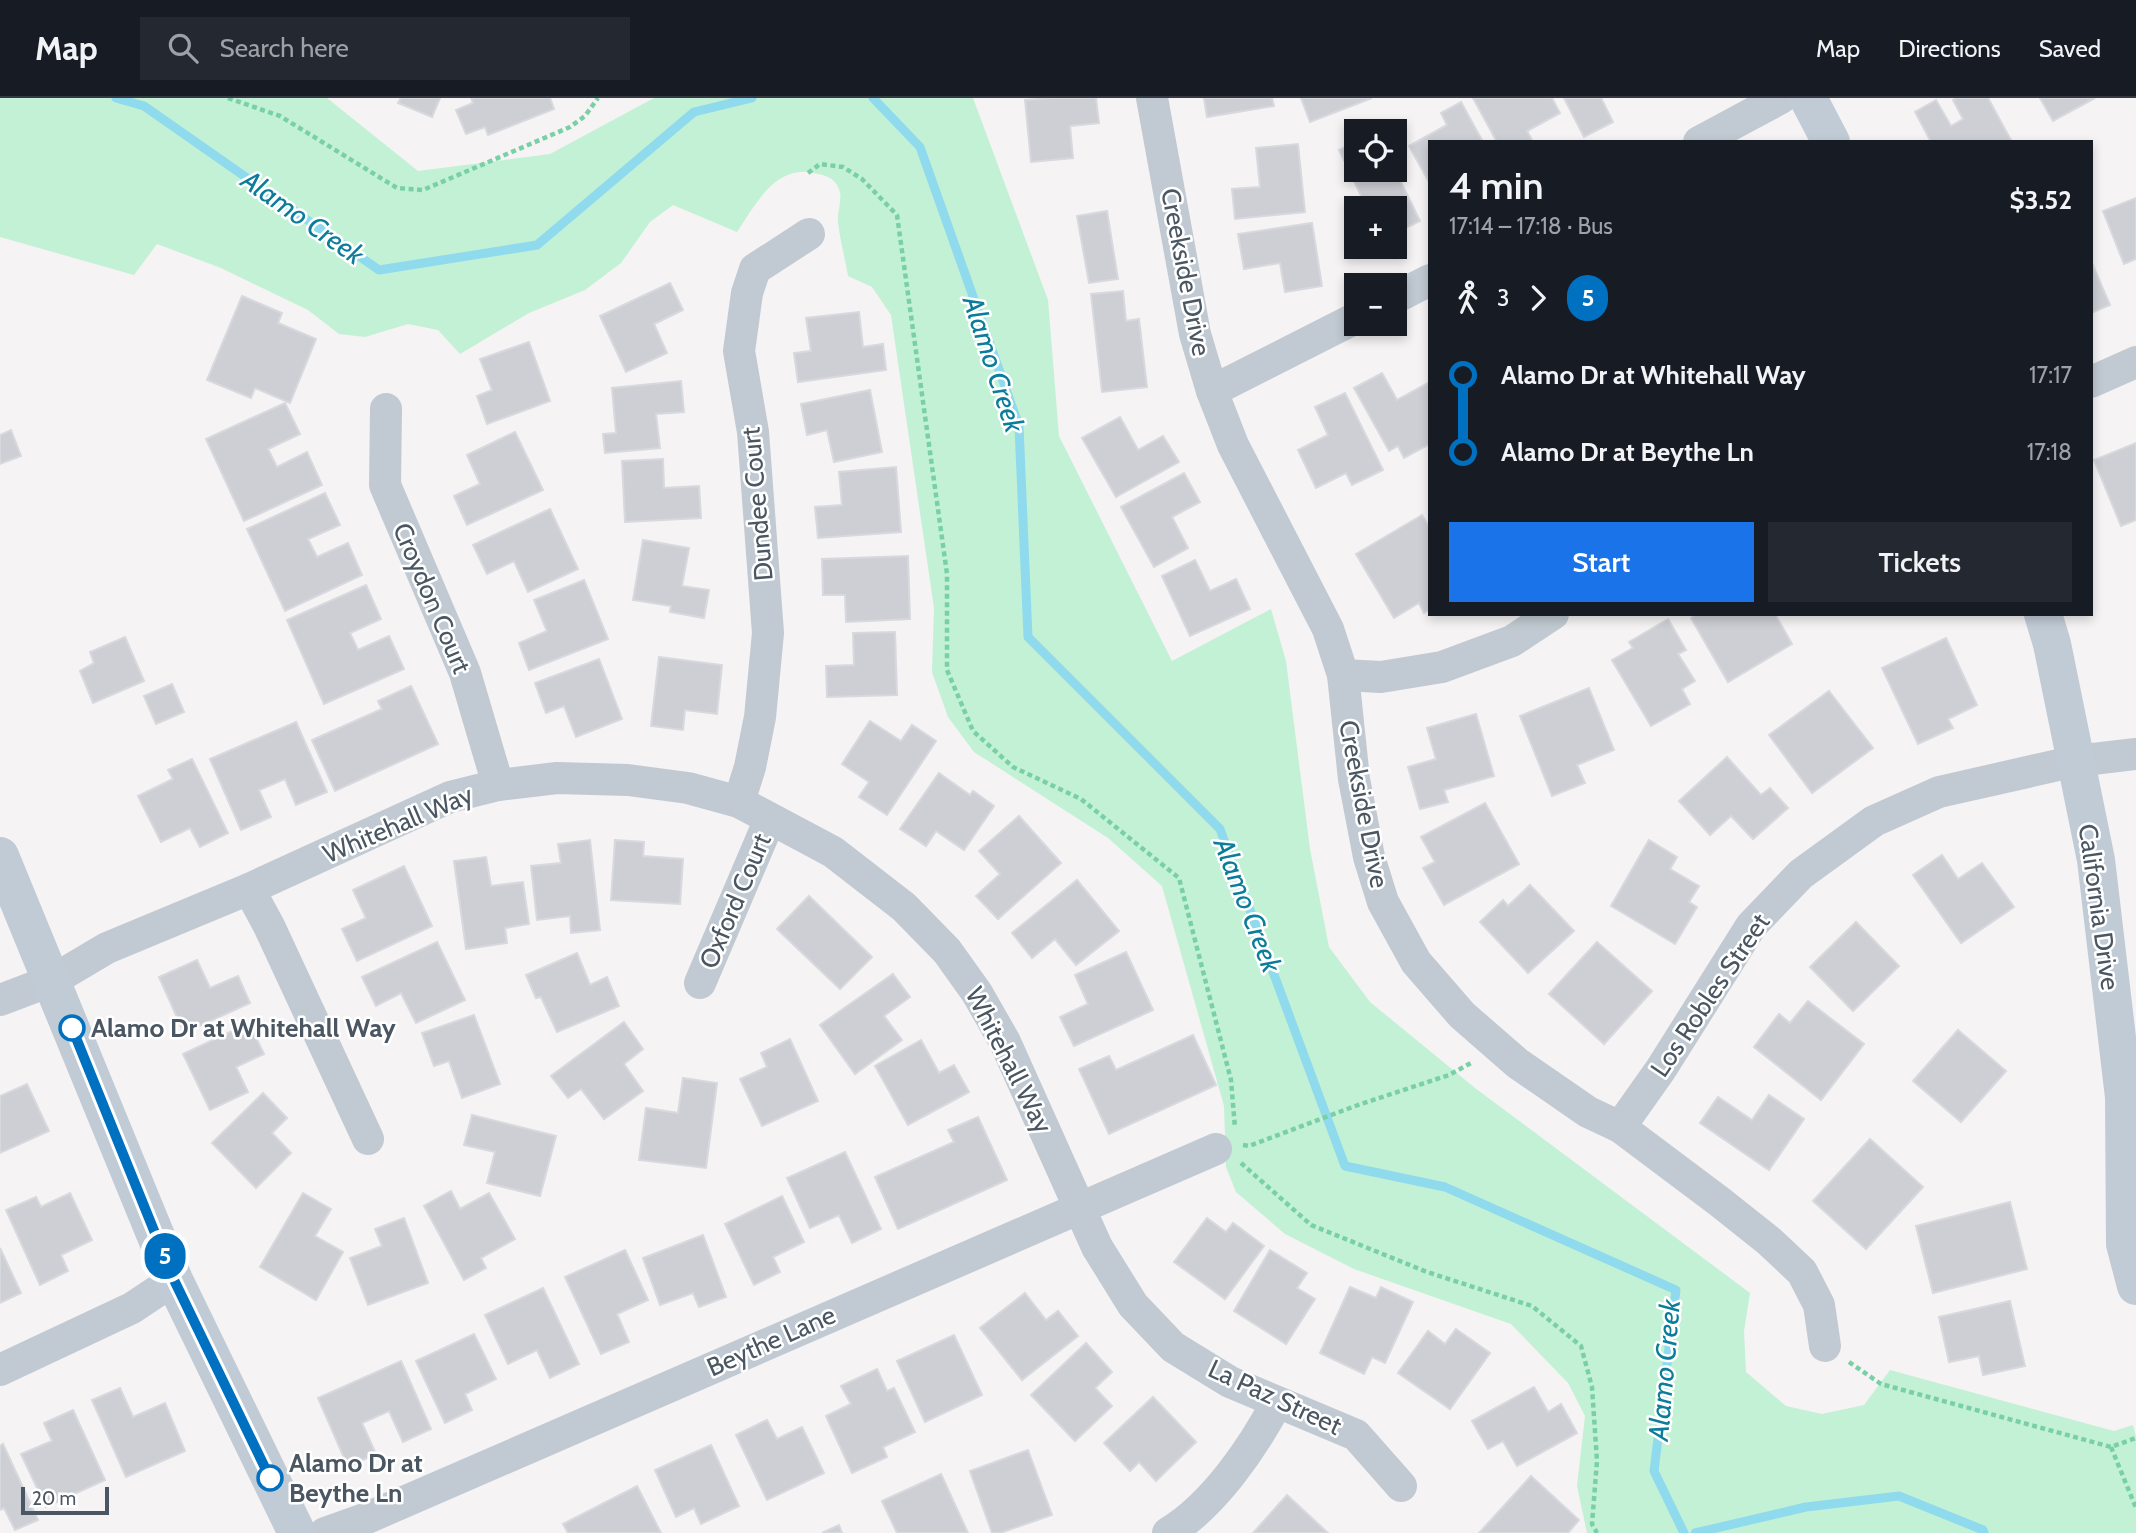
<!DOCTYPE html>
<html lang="en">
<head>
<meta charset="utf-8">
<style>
	:root { --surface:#171b24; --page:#242831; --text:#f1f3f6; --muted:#9ea1a6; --line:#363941; --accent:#1a73e8 }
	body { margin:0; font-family:Cabin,sans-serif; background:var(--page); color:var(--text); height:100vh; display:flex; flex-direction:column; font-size:26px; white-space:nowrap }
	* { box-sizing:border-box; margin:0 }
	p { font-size:23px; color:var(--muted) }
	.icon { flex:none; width:38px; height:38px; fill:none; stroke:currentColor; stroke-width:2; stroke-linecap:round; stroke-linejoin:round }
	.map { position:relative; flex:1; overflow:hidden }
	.drawer { position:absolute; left:1428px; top:42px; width:665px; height:476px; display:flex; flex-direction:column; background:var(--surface); border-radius:0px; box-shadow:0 4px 10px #0003 }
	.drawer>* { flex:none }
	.badge { padding:0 14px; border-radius:23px; font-size:24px; line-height:46px }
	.buttons { position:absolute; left:1344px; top:21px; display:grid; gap:14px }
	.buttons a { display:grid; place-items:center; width:63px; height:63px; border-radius:0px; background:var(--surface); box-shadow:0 4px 10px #0003; font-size:35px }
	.scale { position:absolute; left:21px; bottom:18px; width:88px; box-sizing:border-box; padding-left:7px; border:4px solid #4a5661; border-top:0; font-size:19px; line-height:24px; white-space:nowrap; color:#4a5661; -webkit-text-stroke:5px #fff; paint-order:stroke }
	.map>.badge { position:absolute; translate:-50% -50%; box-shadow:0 0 0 4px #fff }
	.legs { display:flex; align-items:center; gap:10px; height:77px; padding:0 21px; font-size:23px }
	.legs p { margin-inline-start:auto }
	.headline { display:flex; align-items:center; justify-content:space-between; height:119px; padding:0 21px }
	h1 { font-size:38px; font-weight:600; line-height:52px }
	.cta { display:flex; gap:14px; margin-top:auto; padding:14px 21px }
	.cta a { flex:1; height:80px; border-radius:0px; background:var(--accent); color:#fff; font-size:28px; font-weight:600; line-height:80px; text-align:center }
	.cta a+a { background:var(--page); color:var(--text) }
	ul { padding:0 21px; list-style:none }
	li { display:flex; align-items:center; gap:24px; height:77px; font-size:26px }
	li i { display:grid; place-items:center; width:10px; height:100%; margin:0 9px; background:currentColor }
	li i::after { content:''; width:18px; height:18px; margin:-9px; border:5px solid; border-radius:50%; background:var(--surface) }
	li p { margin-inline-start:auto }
	li:first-child i { background:linear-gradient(#0000 50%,currentColor 0) }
	li:last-child i { background:linear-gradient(currentColor 50%,#0000 0) }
	header { display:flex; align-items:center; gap:42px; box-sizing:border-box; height:98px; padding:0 35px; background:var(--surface); border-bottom:2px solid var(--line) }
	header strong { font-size:33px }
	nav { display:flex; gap:38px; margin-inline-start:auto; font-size:24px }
	.search { width:490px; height:63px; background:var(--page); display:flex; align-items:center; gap:18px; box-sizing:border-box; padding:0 24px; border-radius:0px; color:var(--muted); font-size:26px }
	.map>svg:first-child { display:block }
	.green { fill:#c3f1d5 }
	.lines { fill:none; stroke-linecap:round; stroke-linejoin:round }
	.stream { stroke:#90daee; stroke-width:9 }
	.building { fill:#cdcfd5; stroke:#d7d9de; stroke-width:2 }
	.path { stroke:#7ad0a6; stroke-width:4.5; stroke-dasharray:5 3.5; stroke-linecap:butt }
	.street { stroke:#c1cad2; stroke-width:32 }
	.secondary { stroke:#c1cbd6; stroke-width:38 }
	.line-1-casing { stroke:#fff; stroke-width:16 }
	.line-1 { stroke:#0070c0; stroke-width:10 }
	.stop-1-dot { fill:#fff; stroke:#0070c0; stroke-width:3.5 }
	.labels { text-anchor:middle; stroke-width:5; stroke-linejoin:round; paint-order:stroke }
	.street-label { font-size:26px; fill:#4a5661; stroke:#fff }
	.stop-label { font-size:26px; font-weight:bold; fill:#4a5661; stroke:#fff; text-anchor:start }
	.water-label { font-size:28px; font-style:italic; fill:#0c7c9b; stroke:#fff }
</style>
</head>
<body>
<header>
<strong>Map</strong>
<div class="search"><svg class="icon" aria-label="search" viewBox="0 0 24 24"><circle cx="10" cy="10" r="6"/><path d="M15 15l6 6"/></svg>Search here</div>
<nav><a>Map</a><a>Directions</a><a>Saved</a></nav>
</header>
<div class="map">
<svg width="2136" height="1435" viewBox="0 0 2136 1435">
	<rect width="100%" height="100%" fill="#f5f3f3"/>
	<path class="green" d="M 0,0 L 327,0 L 418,73 L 550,56 L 654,0 L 973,0 L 1048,202 L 1059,338 L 1172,563 L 1271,511 L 1286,563 L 1310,751 L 1329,849 L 1370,904 L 1475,990 L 1750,1195 L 1744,1233 L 1746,1274 L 1786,1308 L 1822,1316 L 1864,1307 L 1890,1272 L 2114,1333 L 2133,1327 L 2136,1339 L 2136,1435 L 1587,1435 L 1577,1388 L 1585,1318 L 1568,1285 L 1511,1226 L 1354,1171 L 1285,1136 L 1236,1094 L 1226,1069 L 1224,1008 L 1162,788 L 1108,740 L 974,654 L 948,619 L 932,574 L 934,510 L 891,217 L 872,189 L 848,178 C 845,160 840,142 838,124 C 837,114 843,100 839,91 C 835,81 828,78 818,76 C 777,64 757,104 737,134 L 673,107 L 650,124 L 621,165 L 585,192 L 529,215 L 460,256 L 438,232 L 408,226 L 365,239 L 339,236 L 308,212 L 221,170 L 157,146 L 134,177 L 0,139 Z"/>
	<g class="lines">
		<g class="stream">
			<polyline points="116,0 144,8 379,172 537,147 694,14 752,0"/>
			<polyline points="873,0 920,49 1019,328 1028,539 1220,731 1345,1068 1445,1089 1676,1192 1654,1373 1684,1435"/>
			<polyline points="1695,1435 1806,1409 1899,1398 1983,1432 1984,1435"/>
		</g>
	</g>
	<g class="building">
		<polygon points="401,0 440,0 432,19 398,5"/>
		<polygon points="471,0 550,0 554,11 488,37 485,29 466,36 456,12 473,5"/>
		<polygon points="1052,0 1096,0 1099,25 1070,28 1073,60 1031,64 1025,2"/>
		<polygon points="1204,0 1272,0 1274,8 1207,19"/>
		<polygon points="1301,0 1372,0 1310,24"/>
		<polygon points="1473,0 1552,0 1560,15 1527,33 1533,44 1497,44"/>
		<polygon points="1564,0 1601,0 1613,24 1584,39"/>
		<polygon points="1957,0 1988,0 2012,44 1931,44 1915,14 1936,2 1951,28 1963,21 1953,2"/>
		<polygon points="2040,0 2095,0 2053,23"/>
		<polygon points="1461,4 1483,44 1430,44 1429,84 1409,48 1447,27 1441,15"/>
		<polygon points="1356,44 1356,72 1395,72 1420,123 1395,135 1395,110 1367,110 1339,52"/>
		<polygon points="1298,46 1305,114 1235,121 1232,91 1260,89 1256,50"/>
		<polygon points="2136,100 2136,161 2124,166 2103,113"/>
		<polygon points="1107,113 1118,181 1089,185 1077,118"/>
		<polygon points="1312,125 1322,188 1285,194 1280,165 1244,171 1238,136"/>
		<polygon points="2091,163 2110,207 2091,215"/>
		<polygon points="670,185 683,212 654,226 667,255 626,274 600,218"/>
		<polygon points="1123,193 1126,223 1139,221 1147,289 1102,294 1091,196"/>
		<polygon points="242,198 282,215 278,225 316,241 290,305 255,290 251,300 207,282"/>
		<polygon points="859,214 863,249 883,246 886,272 798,284 794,255 811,253 806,220"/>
		<polygon points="529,244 550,303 487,326 477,298 492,292 480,261"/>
		<polygon points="1382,275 1397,302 1428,285 1430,288 1430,346 1404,360 1398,348 1389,353 1354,290"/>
		<polygon points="681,283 684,314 656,316 660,350 605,355 603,336 616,335 612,290"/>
		<polygon points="870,292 882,354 834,364 827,332 807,337 801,306"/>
		<polygon points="1345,295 1383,372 1352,387 1346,375 1316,390 1298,352 1328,337 1315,309"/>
		<polygon points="285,305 300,336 268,351 277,369 307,354 322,387 244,423 206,341"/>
		<polygon points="1120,319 1138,352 1163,338 1179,364 1116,399 1082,340"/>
		<polygon points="11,332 21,358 0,366 0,337"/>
		<polygon points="515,334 543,392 467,427 454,398 480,386 467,357"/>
		<polygon points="2136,345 2136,422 2121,428 2094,362"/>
		<polygon points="663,361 664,390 699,388 701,420 625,424 622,363"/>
		<polygon points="896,369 901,434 818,440 815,409 842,407 839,374"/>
		<polygon points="1184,375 1200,404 1172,419 1188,450 1154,469 1121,409"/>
		<polygon points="325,395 340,427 308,441 317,459 348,445 362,477 285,513 247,431"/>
		<polygon points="550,411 578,471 528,494 514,463 487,476 473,447"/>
		<polygon points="1422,417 1430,430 1430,511 1424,515 1419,505 1394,520 1356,456"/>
		<polygon points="643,442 689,450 682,488 709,492 704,520 670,514 671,508 633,502"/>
		<polygon points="908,458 910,521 846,524 845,497 823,497 822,461"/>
		<polygon points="1195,462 1210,493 1236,481 1250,511 1190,538 1162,478"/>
		<polygon points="584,482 608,541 529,572 519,545 547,533 534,502"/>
		<polygon points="366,487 381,521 350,535 358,552 389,538 404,571 324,606 287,522"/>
		<polygon points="1697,516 1775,516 1792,546 1728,584 1691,520"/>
		<polygon points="1668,521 1686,552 1678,556 1695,583 1682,591 1690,606 1651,628 1612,562 1633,550 1629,544"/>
		<polygon points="895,534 897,597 827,599 826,568 854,567 853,535"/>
		<polygon points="125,539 144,583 93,605 80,573 94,565 90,554"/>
		<polygon points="1946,540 1977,607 1948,621 1953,630 1918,646 1882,570"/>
		<polygon points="659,559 722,567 717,616 685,612 683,632 651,628"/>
		<polygon points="599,561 622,621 576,639 564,608 546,615 535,585"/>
		<polygon points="172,586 184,614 156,626 144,598"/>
		<polygon points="411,588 438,646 335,693 312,642 382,611 378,603"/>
		<polygon points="1589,590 1614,652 1577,667 1585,685 1552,698 1520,618"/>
		<polygon points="1829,593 1873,650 1812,695 1769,637"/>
		<polygon points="1476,616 1494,678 1444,692 1448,704 1420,711 1408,669 1436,661 1427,630"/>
		<polygon points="870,623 901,643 912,627 936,643 887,717 859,699 869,684 842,666"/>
		<polygon points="296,624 327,694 296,707 285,681 259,692 271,719 241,732 210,661"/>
		<polygon points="1727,659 1761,697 1770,690 1788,710 1753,741 1731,718 1710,737 1679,703"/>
		<polygon points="192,661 228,735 200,749 190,730 161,744 138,698 173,681 168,672"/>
		<polygon points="939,675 970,697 973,693 994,708 964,752 936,733 926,748 900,731"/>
		<polygon points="1485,705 1519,766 1444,807 1423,770 1435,764 1421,739"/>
		<polygon points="1019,718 1061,765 998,821 976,798 1000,776 979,753"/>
		<polygon points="590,742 600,832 571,835 570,818 537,822 531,768 561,765 558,746"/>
		<polygon points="615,742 644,744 643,758 683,761 680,806 611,802"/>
		<polygon points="1649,742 1677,759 1670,771 1699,788 1689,804 1697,809 1675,846 1611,808"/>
		<polygon points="1942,757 1958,781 1982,765 2014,809 1961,845 1913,777"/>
		<polygon points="486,759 491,788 523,784 529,826 505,830 507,845 466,851 454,763"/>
		<polygon points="404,768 432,828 357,863 342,831 366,820 353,792"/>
		<polygon points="1077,782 1119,833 1076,867 1055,841 1032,860 1012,835"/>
		<polygon points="1530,787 1574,833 1528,875 1480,824 1503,802 1508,808"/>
		<polygon points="809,798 872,859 840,891 777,831"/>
		<polygon points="1856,824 1899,868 1853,913 1810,869"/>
		<polygon points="437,844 465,902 416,925 401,895 376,908 362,879"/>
		<polygon points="1597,844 1652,893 1604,946 1549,896"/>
		<polygon points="1126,854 1153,912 1074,948 1060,919 1088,906 1075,877"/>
		<polygon points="577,855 590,887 607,879 619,908 557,934 541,899 536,900 526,877"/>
		<polygon points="197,862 210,890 238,878 250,905 184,935 159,879"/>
		<polygon points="893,876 910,899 884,918 902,942 855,976 820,927"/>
		<polygon points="1808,903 1864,946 1821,1002 1754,949 1779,916 1790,925"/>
		<polygon points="474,917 500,986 462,1000 449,963 434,968 422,935"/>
		<polygon points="624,924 643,951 624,966 643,993 604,1021 581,991 568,1000 551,978"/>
		<polygon points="249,925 264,956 236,969 248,994 210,1012 183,956"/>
		<polygon points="1958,932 2006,973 1961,1024 1913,983"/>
		<polygon points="1193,937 1216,987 1109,1036 1079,971 1109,958 1116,972"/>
		<polygon points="790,941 818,1003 762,1028 740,981 767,969 761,955"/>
		<polygon points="921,942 939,975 954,967 969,994 908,1027 875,968"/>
		<polygon points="683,980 717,985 706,1070 639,1062 646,1010 678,1015"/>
		<polygon points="27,986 49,1033 0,1055 0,998"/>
		<polygon points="263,995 287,1020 272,1035 291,1055 256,1090 212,1045"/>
		<polygon points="1769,997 1804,1021 1769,1072 1700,1025 1718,999 1752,1022"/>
		<polygon points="472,1017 556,1038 540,1098 487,1085 495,1054 464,1047"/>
		<polygon points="978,1019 1007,1082 898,1131 875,1079 954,1044 948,1032"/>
		<polygon points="1870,1041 1923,1089 1866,1151 1813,1103"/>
		<polygon points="845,1054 881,1131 852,1145 839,1117 810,1130 787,1080"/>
		<polygon points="451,1093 460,1111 489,1095 515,1141 481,1160 486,1170 464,1182 424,1108"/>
		<polygon points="70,1095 92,1142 61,1157 68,1173 40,1187 6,1112 36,1099 41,1109"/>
		<polygon points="303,1095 331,1111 315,1138 343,1154 316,1202 260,1169"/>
		<polygon points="782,1098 804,1144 773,1159 780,1174 754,1187 725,1126"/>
		<polygon points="2010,1104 2027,1171 1933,1195 1916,1128"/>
		<polygon points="404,1120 428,1185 368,1207 350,1160 382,1148 375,1131"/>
		<polygon points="1207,1120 1226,1134 1233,1125 1264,1148 1225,1201 1174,1164"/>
		<polygon points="703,1137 726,1199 699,1209 693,1195 660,1207 643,1160"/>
		<polygon points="0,1150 21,1195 0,1205"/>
		<polygon points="625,1152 648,1202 617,1216 629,1244 601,1256 565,1179"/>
		<polygon points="1270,1152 1307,1175 1297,1190 1315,1201 1286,1246 1234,1213"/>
		<polygon points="1350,1189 1376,1200 1381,1189 1413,1204 1385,1265 1372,1259 1364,1276 1320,1255"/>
		<polygon points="543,1190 579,1266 550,1280 537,1252 508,1266 485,1217"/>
		<polygon points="1025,1195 1046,1222 1058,1213 1078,1238 1022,1282 980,1230"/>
		<polygon points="2010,1203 2025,1268 1983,1277 1979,1258 1949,1264 1939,1219"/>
		<polygon points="1456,1231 1490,1255 1450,1311 1398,1275 1428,1233 1445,1246"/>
		<polygon points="474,1236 496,1281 465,1296 472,1312 445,1325 416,1263"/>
		<polygon points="954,1237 982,1297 925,1324 897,1263"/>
		<polygon points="1086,1245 1112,1274 1095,1290 1112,1308 1075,1343 1031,1297"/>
		<polygon points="401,1263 431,1331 403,1344 389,1313 362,1325 376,1356 348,1369 318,1300"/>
		<polygon points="877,1271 887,1293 894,1290 915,1334 883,1349 887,1359 852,1375 826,1318 851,1306 841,1288"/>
		<polygon points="1534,1289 1548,1314 1561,1306 1577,1335 1517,1368 1503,1343 1488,1351 1472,1323"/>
		<polygon points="120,1290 133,1319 165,1305 185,1353 126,1379 92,1302"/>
		<polygon points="1153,1299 1196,1344 1156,1383 1139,1364 1130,1373 1104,1345"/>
		<polygon points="73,1312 105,1382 46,1409 21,1356 52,1343 44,1325"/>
		<polygon points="767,1322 777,1341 802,1329 824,1375 767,1402 736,1337"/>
		<polygon points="3,1346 38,1422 15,1432 4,1410 0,1412 0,1348"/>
		<polygon points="711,1347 739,1408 701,1426 694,1410 676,1419 655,1372"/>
		<polygon points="1028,1352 1052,1417 1000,1435 992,1435 970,1373"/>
		<polygon points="941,1376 968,1435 897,1435 882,1403"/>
		<polygon points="1531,1378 1579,1422 1568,1435 1479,1435"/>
		<polygon points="637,1388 661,1435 568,1435 563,1426"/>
		<polygon points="1287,1397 1328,1435 1253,1435"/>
		<polygon points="839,1427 842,1435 822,1435"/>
	</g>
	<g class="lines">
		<g class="path">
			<polyline points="228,0 280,18 397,90 423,92 570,29 585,18 598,0"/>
			<polyline points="808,75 820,66 843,69 862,81 897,117 947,476 947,572 973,633 1013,669 1081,701 1179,780 1231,982 1235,1030"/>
			<polyline points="1243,1047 1249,1048 1358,1007 1449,977 1471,965"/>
			<polyline points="1241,1065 1311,1127 1427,1174 1532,1208 1581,1248 1592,1289 1597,1363 1592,1426 1597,1435"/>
			<polyline points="1849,1264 1881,1286 2111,1349 2136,1340"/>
			<polyline points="2111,1349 2136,1410"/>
		</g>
		<g class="street">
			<polyline points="1152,0 1195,236 1212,293 1233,347 1328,531 1343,577 1354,681 1369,759 1383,804 1416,864 1462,917 1517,965 1588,1014 1620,1029 1720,1104 1769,1143 1802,1174 1819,1207 1825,1248"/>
			<polyline points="1699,44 1781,0"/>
			<polyline points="1395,200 1430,182"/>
			<polyline points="2091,284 2136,264"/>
			<polyline points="1212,293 1356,220"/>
			<polyline points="386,311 385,387 465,575 498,687"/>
			<polyline points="1343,577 1381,579 1442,569 1512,543 1553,516"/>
			<polyline points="739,704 750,669 760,619 768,535 753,334 739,253 747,195 755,171 809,136"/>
			<polyline points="249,791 269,828 368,1041"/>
			<polyline points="700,885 770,721"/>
			<polyline points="0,902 53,882 107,850 249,791 450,699 498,687 557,680 628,682 688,690 739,704 833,754 904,809 947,853 977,895 1005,944 1097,1149 1133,1207 1173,1249 1230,1284 1356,1337 1401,1388"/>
			<polyline points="1620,1029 1661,971 1751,828 1801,776 1874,723 1939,694 2076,663 2136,656"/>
			<polyline points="0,1272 132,1210 174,1182"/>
			<polyline points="325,1435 367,1420 1216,1051"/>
			<path d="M 1168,1435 C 1213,1408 1253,1350 1277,1304"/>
		</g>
		<g class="secondary">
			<polyline points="1808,0 1831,44"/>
			<polyline points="2043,516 2052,546 2096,762 2124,999 2125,1146 2136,1188"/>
			<polyline points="0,758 174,1182 297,1435"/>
		</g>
	</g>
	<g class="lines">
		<defs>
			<polyline id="line-1" points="72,930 174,1182 270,1380"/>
		</defs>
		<use href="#line-1" class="line-1-casing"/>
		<use href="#line-1" class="line-1"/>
	</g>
	<g class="stop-1-dot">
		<circle cx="72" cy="930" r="12"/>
		<circle cx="270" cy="1380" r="12"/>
	</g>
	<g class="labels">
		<g class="street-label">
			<text transform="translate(1186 174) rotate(79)" y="9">Creekside Drive</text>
			<text transform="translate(757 406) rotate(-95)" y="9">Dundee Court</text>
			<text transform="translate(432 500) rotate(67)" y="9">Croydon Court</text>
			<text transform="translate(1364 706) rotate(79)" y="9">Creekside Drive</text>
			<text transform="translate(398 726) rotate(-23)" y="9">Whitehall Way</text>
			<text transform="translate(735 803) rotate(-67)" y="9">Oxford Court</text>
			<text transform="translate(2099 809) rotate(82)" y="9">California Drive</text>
			<text transform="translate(1710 897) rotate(-56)" y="9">Los Robles Street</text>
			<text transform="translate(1009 962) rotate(63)" y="9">Whitehall Way</text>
			<text transform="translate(771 1243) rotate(-24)" y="9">Beythe Lane</text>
			<text transform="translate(1275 1299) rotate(25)" y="9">La Paz Street</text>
		</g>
		<g class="stop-label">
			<text x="91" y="939">Alamo Dr at Whitehall Way</text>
			<text x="289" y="1374">Alamo Dr at<tspan x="289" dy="30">Beythe Ln</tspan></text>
		</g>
		<g class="water-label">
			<text transform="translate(303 119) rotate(35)" y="10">Alamo Creek</text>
			<text transform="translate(994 266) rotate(72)" y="10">Alamo Creek</text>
			<text transform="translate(1248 807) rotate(69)" y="10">Alamo Creek</text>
			<text transform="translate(1664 1272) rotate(-85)" y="10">Alamo Creek</text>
		</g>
	</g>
</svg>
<div class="buttons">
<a><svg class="icon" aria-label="locate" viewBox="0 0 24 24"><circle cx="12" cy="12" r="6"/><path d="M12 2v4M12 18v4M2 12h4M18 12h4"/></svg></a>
<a>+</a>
<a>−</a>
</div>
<div class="scale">20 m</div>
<b class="badge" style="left:165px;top:1158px;background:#0070c0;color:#fff">5</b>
<section class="drawer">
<div class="headline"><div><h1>4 min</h1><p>17:14 – 17:18 · Bus</p></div><b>$3.52</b></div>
<div class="legs"><svg class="icon" aria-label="walk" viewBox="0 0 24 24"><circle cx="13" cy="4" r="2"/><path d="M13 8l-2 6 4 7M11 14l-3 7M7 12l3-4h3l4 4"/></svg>3<svg class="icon" aria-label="forward" viewBox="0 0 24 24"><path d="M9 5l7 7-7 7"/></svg><b class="badge" style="background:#0070c0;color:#fff">5</b></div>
<ul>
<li><i style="color:#0070c0"></i><b>Alamo Dr at Whitehall Way</b><p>17:17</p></li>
<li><i style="color:#0070c0"></i><b>Alamo Dr at Beythe Ln</b><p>17:18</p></li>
</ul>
<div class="cta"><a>Start</a><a>Tickets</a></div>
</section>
</div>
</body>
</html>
